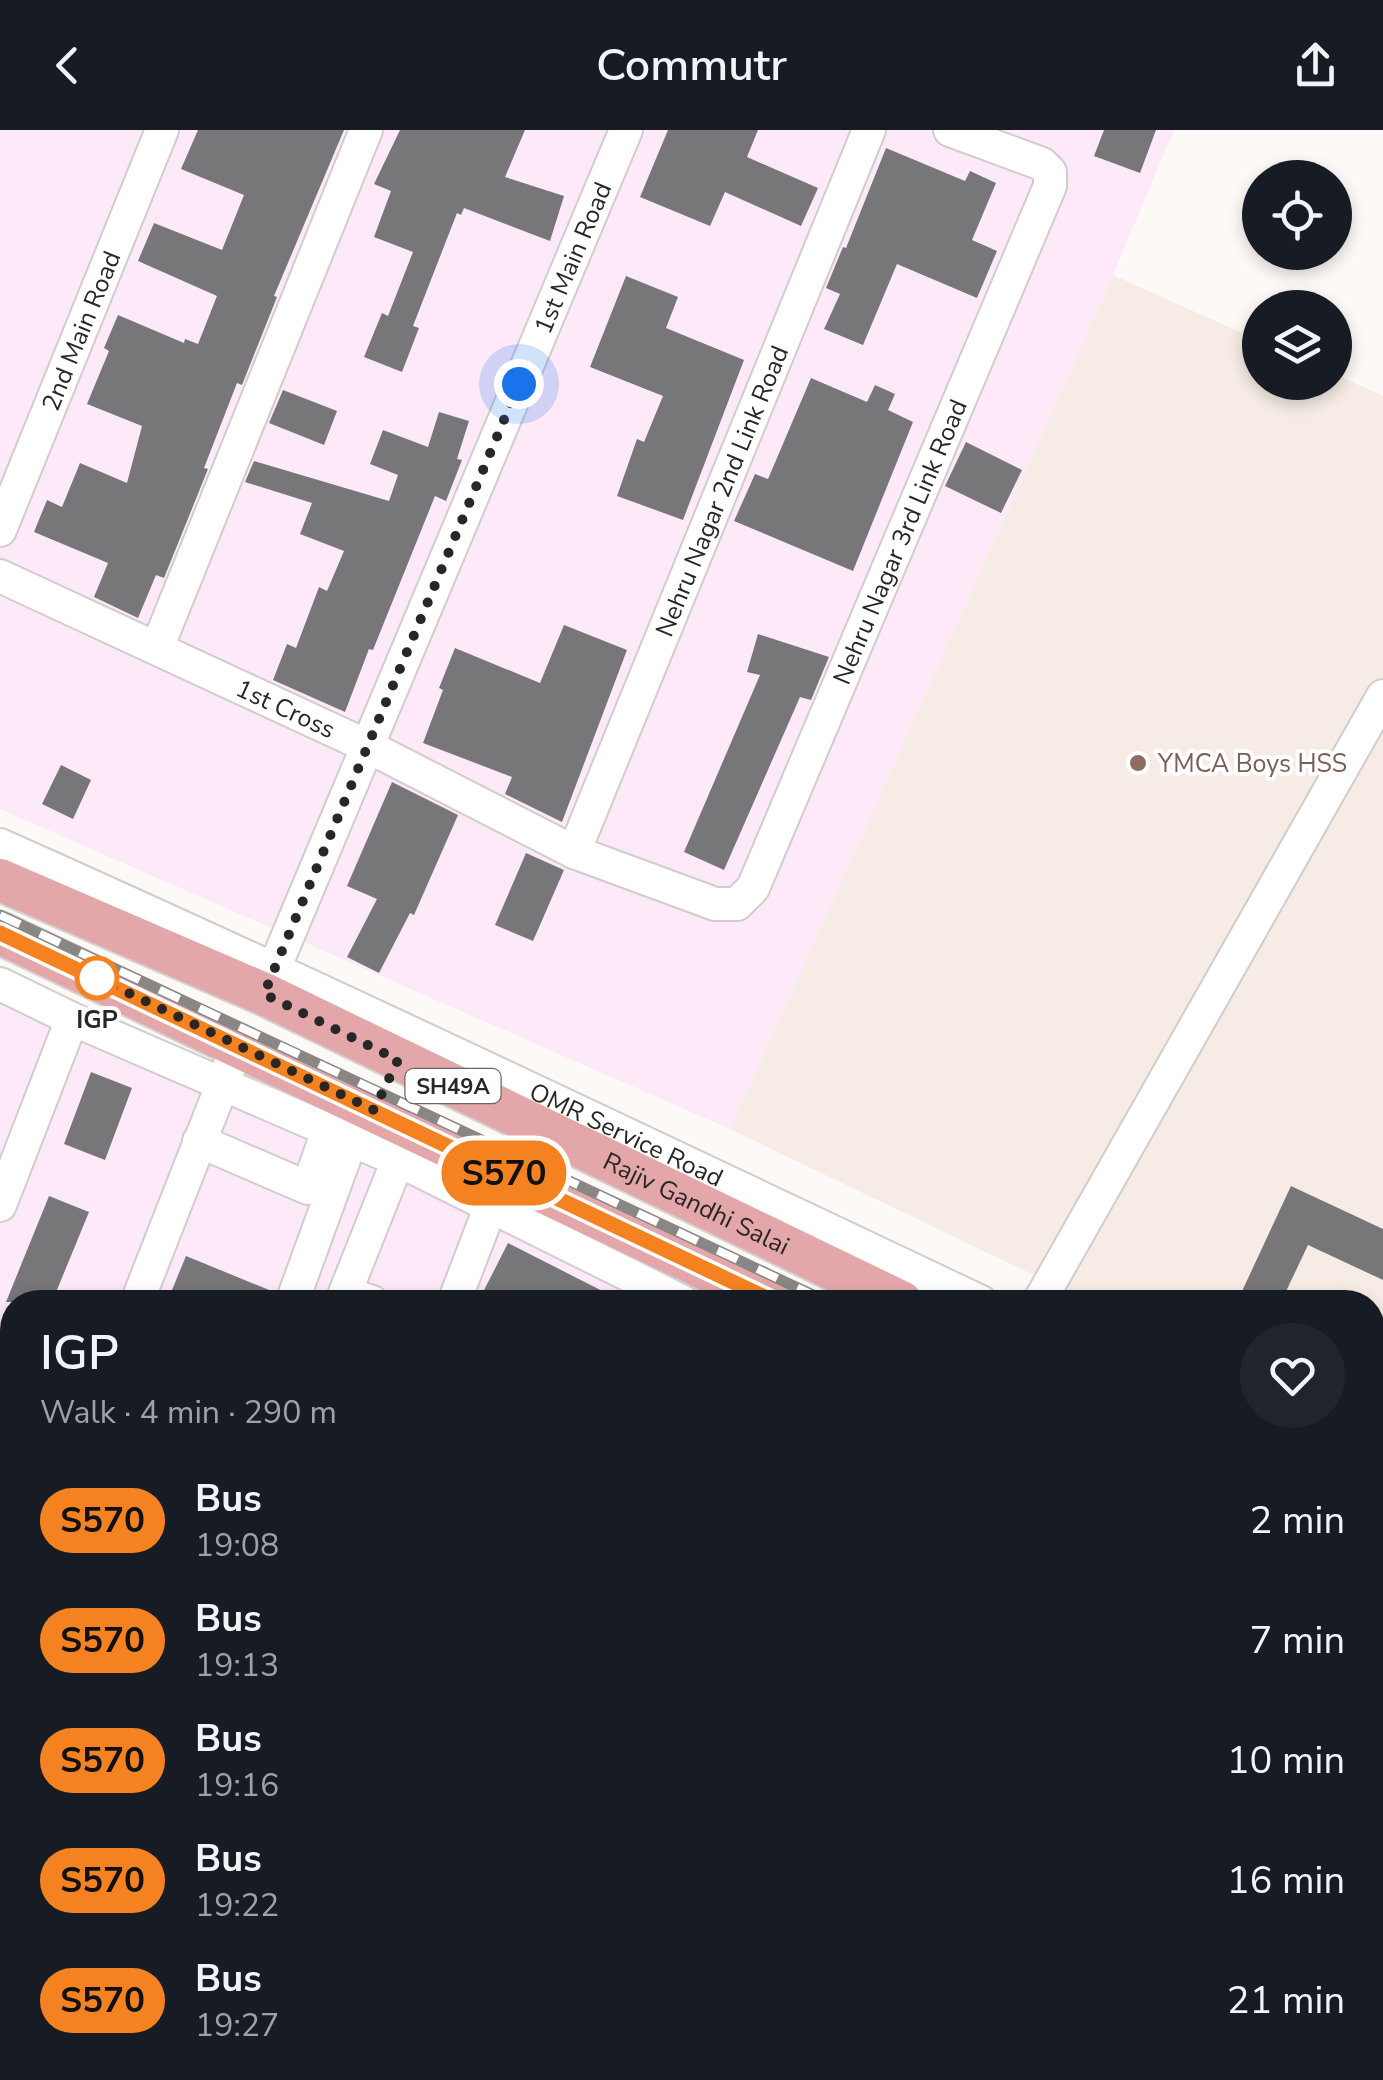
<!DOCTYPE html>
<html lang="en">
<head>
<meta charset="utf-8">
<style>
	:root { --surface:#171b24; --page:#20242c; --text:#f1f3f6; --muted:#9ea1a6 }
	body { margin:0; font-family:"Nunito Sans",sans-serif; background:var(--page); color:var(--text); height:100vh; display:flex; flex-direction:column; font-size:38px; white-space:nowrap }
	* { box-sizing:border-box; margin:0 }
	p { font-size:32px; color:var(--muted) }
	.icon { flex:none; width:55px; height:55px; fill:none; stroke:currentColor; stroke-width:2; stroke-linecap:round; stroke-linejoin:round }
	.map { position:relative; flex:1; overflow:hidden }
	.drawer { position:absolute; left:0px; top:1160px; width:1385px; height:790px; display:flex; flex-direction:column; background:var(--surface); border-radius:40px 40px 0 0; box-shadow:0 5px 15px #0003 }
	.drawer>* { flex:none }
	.badge { padding:0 20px; border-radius:32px; font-size:35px; line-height:65px }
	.buttons { position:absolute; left:1242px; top:30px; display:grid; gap:20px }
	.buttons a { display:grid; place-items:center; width:110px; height:110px; border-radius:50%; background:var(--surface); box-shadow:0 5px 15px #0003; font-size:50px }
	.you { position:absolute; width:50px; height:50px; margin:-25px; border:8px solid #fff; border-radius:50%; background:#1a73e8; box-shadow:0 0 0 15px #1a73e833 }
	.map>.badge { position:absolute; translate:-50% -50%; box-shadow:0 0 0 5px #fff }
	.round { display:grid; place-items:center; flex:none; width:105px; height:105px; border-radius:52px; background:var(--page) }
	.overview { display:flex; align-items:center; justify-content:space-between; height:170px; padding:0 40px }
	h1 { font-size:48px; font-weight:600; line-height:75px }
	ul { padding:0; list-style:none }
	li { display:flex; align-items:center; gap:30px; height:120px; padding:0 40px }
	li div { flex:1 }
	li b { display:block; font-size:38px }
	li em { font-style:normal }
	li .badge { min-width:110px; font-weight:700; text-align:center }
	header { display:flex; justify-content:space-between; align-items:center; height:130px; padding:0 40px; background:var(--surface); font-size:45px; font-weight:600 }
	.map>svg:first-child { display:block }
	.built { fill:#f6ece5 }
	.industrial { fill:#fee9f8 }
	.building { fill:#77777a }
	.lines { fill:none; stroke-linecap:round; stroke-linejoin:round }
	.minor-casing { stroke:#d0cdcb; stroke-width:36 }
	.major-casing { stroke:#d4d4d4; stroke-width:46 }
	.minor { stroke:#fff; stroke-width:32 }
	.major { stroke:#e3a7a9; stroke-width:42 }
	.rail-casing { stroke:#898785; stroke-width:11 }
	.rail { stroke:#fff; stroke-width:8; stroke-dasharray:22; stroke-linecap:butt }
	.line-casing { stroke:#fff; stroke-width:22 }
	.line { stroke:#f58220; stroke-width:15 }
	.walk { stroke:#282726; stroke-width:10; stroke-dasharray:0 18 }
	.education-dot { fill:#8d6e63; stroke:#fff; stroke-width:4 }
	.stop-dot { fill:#fff; stroke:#f58220; stroke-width:5 }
	.labels { text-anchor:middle; stroke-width:8; stroke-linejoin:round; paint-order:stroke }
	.shield { fill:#fff; stroke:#686867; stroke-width:2.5 }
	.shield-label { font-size:22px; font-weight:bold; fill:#282726 }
	.street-label { font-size:25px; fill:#282726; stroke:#fff }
	.education-label { font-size:25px; fill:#785e54; stroke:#fff; text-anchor:start }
	.stop-label { font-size:25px; font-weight:bold; fill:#282726; stroke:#fff }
</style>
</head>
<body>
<header><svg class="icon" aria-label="back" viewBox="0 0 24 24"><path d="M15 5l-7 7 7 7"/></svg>Commutr<svg class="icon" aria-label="share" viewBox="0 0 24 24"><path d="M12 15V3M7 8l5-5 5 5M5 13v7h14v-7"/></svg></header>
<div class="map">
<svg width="1383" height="1950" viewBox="0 0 1383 1950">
	<rect width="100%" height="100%" fill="#fdf9f7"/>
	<polygon class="built" points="1113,145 1260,211 1260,252 1335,252 1335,244 1383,266 1383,1314 1373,1309 1372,1172 1090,1172 730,999"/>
	<g class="industrial">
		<polygon points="0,0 1174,0 1113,145 730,999 0,679"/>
		<polygon points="0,842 490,1078 701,1172 12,1172 12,1863 0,1859"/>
		<polygon points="1373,1475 1383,1480 1383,1600 1373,1632"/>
		<polygon points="215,1938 1270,1938 1263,1950 249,1950"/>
	</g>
	<g class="building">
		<polygon points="198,0 344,0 274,166 277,167 242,255 237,253 204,338 208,339 164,448 156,445 138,488 94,467 108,433 34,402 47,370 62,377 80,333 127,353 142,296 87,274 109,221 104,218 118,185 184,213 185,209 198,214 217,166 138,131 154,93 222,120 244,65 181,39"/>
		<polygon points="400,0 525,0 505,47 564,66 550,111 464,78 461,85 457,83 413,196 419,198 402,242 364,227 382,183 388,186 413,122 374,107 391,61 374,54"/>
		<polygon points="668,0 758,0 747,27 818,58 801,96 725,62 710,96 640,67"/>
		<polygon points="1104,0 1156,0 1140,43 1094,26"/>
		<polygon points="886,18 965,51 970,41 996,53 972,110 997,121 977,168 897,134 863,215 824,199 840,164 826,158 843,117 846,118"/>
		<polygon points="626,146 678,167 666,198 744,230 683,390 617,366 637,309 644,312 663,266 590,237"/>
		<polygon points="811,248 867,272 875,255 895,264 888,280 913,292 853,441 734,391 755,344 768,349"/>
		<polygon points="283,260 337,281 324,315 269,293"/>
		<polygon points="439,282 469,291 457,329 462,330 446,371 435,366 373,520 369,519 345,582 273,550 287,514 296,518 319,457 327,461 344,421 300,404 312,373 245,352 254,331 389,371 398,345 370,334 383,300 428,317"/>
		<polygon points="966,312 1022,340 1001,383 945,356"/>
		<polygon points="564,495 627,520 562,692 505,664 512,647 423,613 443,560 439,558 455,518 540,553"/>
		<polygon points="758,504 829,527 811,570 800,567 724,740 684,722 760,545 747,542"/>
		<polygon points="61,635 91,650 73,689 42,674"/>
		<polygon points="392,652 458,685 414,785 410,783 379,843 347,827 377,769 347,756"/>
		<polygon points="526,723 564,740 533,811 495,795"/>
		<polygon points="91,942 132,958 105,1030 64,1014"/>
		<polygon points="1291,1056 1383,1099 1383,1150 1308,1115 1281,1172 1237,1172"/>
		<polygon points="49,1066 89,1082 52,1172 6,1172"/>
		<polygon points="508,1113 624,1172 478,1172"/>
		<polygon points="186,1126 274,1162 272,1172 167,1172"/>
	</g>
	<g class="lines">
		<defs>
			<g id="minor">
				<path id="s1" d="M 0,400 L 162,0"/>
				<path id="s2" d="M 0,446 L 367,616 L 574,722 L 715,774 L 737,774 L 753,758 L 1050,56 L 1050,42 L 1042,34 L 950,0"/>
				<polyline points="157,518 366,0"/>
				<path id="s3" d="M 0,715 C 330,862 655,1018 981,1172"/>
				<path id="s4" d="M 574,722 L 869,0"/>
				<polyline points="0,854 72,889 398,1030 683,1172"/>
				<path id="s5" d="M 266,858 L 626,0"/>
				<polyline points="199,1011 308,1058 328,1000"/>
				<polyline points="0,1075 72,889"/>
				<polyline points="137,1172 230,935"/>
				<polyline points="292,1172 351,1010"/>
				<polyline points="372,1172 345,1163 398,1030"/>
				<polyline points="454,1172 490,1078"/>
				<polyline points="1039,1172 1383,566"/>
				<polyline points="1372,1355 1383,1360"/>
				<polyline points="1372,1497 1383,1502"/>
				<polyline points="0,1529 12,1496"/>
				<polyline points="0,1722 12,1727"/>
				<polyline points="0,1868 12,1874"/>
				<polyline points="194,1938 230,1950"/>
				<polyline points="1068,1938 1070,1950"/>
				<polyline points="671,1950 676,1938"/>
			</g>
			<g id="major">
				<path id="s6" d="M 0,750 L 264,864 L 901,1172"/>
				<polyline points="0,803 775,1172"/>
				<polyline points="1372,1400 1383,1405"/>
				<polyline points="1372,1458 1383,1463"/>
			</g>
		</defs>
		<use href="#minor" class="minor-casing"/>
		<use href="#major" class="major-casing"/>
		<use href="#minor" class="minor"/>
		<use href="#major" class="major"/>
		<defs>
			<g id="rail">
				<polyline points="0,785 828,1172"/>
				<polyline points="1372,1439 1383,1444"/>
			</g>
		</defs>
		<use href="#rail" class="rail-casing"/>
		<use href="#rail" class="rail"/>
	</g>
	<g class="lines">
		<defs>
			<polyline id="line" points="0,803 775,1172"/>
		</defs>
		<use href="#line" class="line-casing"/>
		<use href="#line" class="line"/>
		<polyline class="walk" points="97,848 374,980 398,930 264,864 519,254"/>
	</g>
	<circle class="education-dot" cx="1138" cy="633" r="10"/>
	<circle class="stop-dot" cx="97" cy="848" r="20"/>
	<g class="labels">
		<rect class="shield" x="405.5" y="939" width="95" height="34" rx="8"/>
		<g class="shield-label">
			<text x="453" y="964">SH49A</text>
		</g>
		<g class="street-label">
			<text dy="9" stroke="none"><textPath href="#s5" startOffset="792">1st Main Road</textPath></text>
			<text dy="9" stroke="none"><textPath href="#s1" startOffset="215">2nd Main Road</textPath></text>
			<text dy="9" stroke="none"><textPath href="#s4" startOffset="390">Nehru Nagar 2nd Link Road</textPath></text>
			<text dy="9" stroke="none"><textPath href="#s2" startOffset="1208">Nehru Nagar 3rd Link Road</textPath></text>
			<text dy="9" stroke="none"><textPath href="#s2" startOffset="315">1st Cross</textPath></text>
			<text dy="9" stroke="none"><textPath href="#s3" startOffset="690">OMR Service Road</textPath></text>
			<text dy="9" stroke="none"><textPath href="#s6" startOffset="768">Rajiv Gandhi Salai</textPath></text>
		</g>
		<g class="education-label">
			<text x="1158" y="642">YMCA Boys HSS</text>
		</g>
		<g class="stop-label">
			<text x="97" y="898">IGP</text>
		</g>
	</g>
</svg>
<div class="buttons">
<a><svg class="icon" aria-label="locate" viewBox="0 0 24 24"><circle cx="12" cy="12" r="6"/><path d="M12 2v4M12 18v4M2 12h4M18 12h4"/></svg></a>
<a><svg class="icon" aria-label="layers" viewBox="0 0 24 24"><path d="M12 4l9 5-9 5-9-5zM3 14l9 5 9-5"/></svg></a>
</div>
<div class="you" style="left:519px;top:254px"></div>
<b class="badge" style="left:504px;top:1043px;background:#f58220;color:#111">S570</b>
<section class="drawer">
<div class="overview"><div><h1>IGP</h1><p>Walk · 4 min · 290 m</p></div><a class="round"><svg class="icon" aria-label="heart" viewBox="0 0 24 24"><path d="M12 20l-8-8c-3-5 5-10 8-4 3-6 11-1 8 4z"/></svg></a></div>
<ul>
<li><span class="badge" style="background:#f58220;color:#111">S570</span><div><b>Bus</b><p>19:08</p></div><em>2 min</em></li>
<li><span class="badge" style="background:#f58220;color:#111">S570</span><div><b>Bus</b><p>19:13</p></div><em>7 min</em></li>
<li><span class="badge" style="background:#f58220;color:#111">S570</span><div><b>Bus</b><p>19:16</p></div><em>10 min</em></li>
<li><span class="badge" style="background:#f58220;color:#111">S570</span><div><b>Bus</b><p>19:22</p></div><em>16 min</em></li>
<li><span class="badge" style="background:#f58220;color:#111">S570</span><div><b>Bus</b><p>19:27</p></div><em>21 min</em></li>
</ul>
</section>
</div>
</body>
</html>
